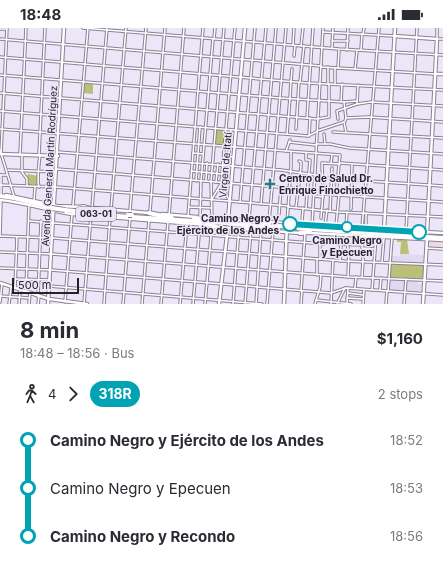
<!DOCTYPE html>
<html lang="en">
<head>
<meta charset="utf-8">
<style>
	:root { --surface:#fff; --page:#f2f2f3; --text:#2b2b33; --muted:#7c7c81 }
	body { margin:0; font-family:Inter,sans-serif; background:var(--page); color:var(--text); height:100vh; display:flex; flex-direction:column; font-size:15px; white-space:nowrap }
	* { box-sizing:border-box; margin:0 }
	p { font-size:13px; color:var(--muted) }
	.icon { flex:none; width:22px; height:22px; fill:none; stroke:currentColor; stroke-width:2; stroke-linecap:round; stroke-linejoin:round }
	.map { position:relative; height:276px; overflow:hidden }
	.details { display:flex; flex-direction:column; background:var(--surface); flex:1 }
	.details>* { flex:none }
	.badge { padding:0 8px; border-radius:13px; font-size:14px; line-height:26px }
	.scale { position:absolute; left:12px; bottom:10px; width:67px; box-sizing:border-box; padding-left:4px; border:2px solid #25232a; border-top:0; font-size:11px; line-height:14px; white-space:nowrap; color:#25232a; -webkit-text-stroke:3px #ede6f9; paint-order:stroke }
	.map>.badge { position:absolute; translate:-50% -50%; box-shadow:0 0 0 2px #fff }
	.legs { display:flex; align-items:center; gap:6px; height:44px; padding:0 20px; font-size:13px }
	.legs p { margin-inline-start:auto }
	.head { display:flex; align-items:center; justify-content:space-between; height:68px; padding:0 20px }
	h1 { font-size:22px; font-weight:700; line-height:30px }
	ul { padding:0 20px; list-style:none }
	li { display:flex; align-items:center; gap:14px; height:48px; font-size:15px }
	li i { display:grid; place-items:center; width:6px; height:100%; margin:0 5px; background:currentColor }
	li i::after { content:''; width:10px; height:10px; margin:-5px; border:3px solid; border-radius:50%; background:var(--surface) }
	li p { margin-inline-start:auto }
	li:first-child i { background:linear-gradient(#0000 50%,currentColor 0) }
	li:last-child i { background:linear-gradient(currentColor 50%,#0000 0) }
	.status { display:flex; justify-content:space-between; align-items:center; height:28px; padding:0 20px; background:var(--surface); direction:ltr }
	.status svg { height:11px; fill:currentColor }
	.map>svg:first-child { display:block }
	.commercial { fill:#eed9e7 }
	.built { fill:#e1d8f1 }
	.green { fill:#bcbf78 }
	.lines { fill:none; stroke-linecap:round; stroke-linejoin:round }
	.minor-casing { stroke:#888293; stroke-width:3.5 }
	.tertiary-casing { stroke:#888293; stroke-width:4.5 }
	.secondary-casing { stroke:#888293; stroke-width:4.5 }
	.motorway-casing { stroke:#888293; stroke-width:6 }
	.minor { stroke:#fff; stroke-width:1.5 }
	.tertiary { stroke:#fff; stroke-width:2.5 }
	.secondary { stroke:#fff; stroke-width:2.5 }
	.motorway { stroke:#fff; stroke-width:4 }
	.motorway-bridge-casing { stroke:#888293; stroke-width:6; stroke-linecap:butt }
	.motorway-bridge { stroke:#fff; stroke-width:4 }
	.line-1-casing { stroke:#fff; stroke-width:9 }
	.line-1 { stroke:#00a3b4; stroke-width:6 }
	.poi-dot { fill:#307981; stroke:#ede6f9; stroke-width:1.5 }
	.stop-1-dot { fill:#fff; stroke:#00a3b4; stroke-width:2 }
	.labels { text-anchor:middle; stroke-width:3; stroke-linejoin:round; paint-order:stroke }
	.shield { fill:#ede6f9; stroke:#615e68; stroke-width:1 }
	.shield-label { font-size:9px; font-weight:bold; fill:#25232a }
	.street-label { font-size:10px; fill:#25232a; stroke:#ede6f9 }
	.poi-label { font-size:10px; font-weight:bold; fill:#25232a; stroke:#ede6f9; text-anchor:start }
	.stop-label { font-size:10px; font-weight:bold; fill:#25232a; stroke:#ede6f9; text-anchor:end }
</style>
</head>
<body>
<div class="status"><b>18:48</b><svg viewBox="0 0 49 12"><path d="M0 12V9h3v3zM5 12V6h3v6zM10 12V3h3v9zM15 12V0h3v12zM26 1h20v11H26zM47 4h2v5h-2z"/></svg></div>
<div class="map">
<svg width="443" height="276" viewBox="0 0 443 276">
	<rect width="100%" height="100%" fill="#ede6f9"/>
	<polygon class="commercial" points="427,212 443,213 443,220 426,220"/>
	<g class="built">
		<polygon points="400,226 424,227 423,236 391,234 392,228 400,228"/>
		<polygon points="390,251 406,252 404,263 389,262"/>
		<polygon points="407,252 418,252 418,256 424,256 422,265 406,264"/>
	</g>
	<g class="green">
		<polygon points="84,55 93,55 93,66 83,65"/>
		<polygon points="216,101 226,101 224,119 214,118"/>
		<polygon points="28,146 38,148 37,153 37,158 34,156 28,158 27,148"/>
		<polygon points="397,211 407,211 409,226 400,226 401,214 397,214"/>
		<polygon points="391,236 424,237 424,251 390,249"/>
	</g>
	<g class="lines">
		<defs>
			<g id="minor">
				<polyline points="83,0 339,21 443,27"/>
				<polyline points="437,0 437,11 443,11"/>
				<polyline points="0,1 6,1"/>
				<polyline points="323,4 394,8"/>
				<polyline points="363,6 364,0"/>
				<polyline points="0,11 321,38"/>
				<polyline points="214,11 215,0"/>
				<polyline points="332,13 348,13"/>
				<polyline points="293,17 294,0"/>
				<polyline points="301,18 303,0"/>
				<polyline points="332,20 333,0"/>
				<polyline points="347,22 348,0"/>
				<polyline points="361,22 362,6"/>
				<polyline points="294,28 295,18"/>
				<polyline points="0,29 308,55 443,62"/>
				<polyline points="321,39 435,46"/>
				<polyline points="328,39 328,56"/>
				<polyline points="338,40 339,22"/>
				<polyline points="355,41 357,23"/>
				<polyline points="0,47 280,70 344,74 357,73"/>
				<polyline points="291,53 292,41"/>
				<polyline points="300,54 304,18"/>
				<polyline points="335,56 335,40"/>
				<polyline points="0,65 317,91 329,89 329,56"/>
				<polyline points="290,70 291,53"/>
				<polyline points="341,74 342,56"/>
				<polyline points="344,74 346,90 345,93"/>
				<polyline points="357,76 358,57"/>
				<polyline points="0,83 308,108 316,104"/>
				<polyline points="307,90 313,0"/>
				<polyline points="346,90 369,89 443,94"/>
				<polyline points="338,91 337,83 357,76 371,74 443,78"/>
				<polyline points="344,94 346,104"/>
				<polyline points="0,101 340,127 336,167"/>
				<polyline points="296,101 299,54"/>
				<polyline points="317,103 344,94"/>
				<polyline points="333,104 443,110"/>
				<polyline points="287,106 290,70"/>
				<polyline points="324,106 325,116"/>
				<polyline points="309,108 310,90"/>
				<polyline points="289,114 316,117"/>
				<polyline points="316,116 330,116 349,120 443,126"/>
				<polyline points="0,122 14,168"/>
				<polyline points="286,123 290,112"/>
				<polyline points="58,124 281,142 316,147"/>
				<polyline points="193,125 203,126"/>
				<polyline points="1,126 7,0"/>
				<polyline points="20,126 26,0"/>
				<polyline points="22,127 22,144 27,151 27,158"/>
				<polyline points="39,127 45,0"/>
				<polyline points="224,128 234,129"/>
				<polyline points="331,135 332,127"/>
				<polyline points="340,135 443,142"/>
				<polyline points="228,137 231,102"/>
				<polyline points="57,141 315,162"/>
				<polyline points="8,142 55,144"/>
				<polyline points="191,143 221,146"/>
				<polyline points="0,147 7,147"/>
				<polyline points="323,150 332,150"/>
				<polyline points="338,151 443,158"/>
				<polyline points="196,153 200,99"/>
				<polyline points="206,153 207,135"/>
				<polyline points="216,154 218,136"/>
				<polyline points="221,156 229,172"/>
				<polyline points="0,157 56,159 289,178"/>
				<path d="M 39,159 C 37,153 39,135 40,127"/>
				<polyline points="323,166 443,174"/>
				<polyline points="1,167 1,147"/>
				<polyline points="315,168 323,169"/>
				<polyline points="212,171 221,156 235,0"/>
				<polyline points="34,173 35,159"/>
				<polyline points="240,174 255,0"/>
				<polyline points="261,176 276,0"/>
				<polyline points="73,177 88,0"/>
				<polyline points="189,179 211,180"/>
				<polyline points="288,179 338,184 443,189"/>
				<polyline points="296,179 301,139 301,134 299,133"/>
				<polyline points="92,180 107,0"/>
				<polyline points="306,180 310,132 306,132 306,125"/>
				<polyline points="111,181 126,0"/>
				<polyline points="351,181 352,137"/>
				<polyline points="130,182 146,0"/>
				<polyline points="150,183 165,0"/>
				<polyline points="330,183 332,140"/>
				<polyline points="279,186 281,160"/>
				<polyline points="169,187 184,0"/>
				<polyline points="188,188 203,0"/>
				<polyline points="200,189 201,153 213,11"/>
				<polyline points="212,190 211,154 224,0"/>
				<polyline points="321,190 323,166 322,135 340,136"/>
				<polyline points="249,191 266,0"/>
				<polyline points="29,193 324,216"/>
				<polyline points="269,194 286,0"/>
				<polyline points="302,194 303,180"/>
				<polyline points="287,195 291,138 291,124"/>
				<polyline points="312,197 323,0"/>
				<polyline points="325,198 327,182"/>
				<polyline points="336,198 339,167"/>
				<polyline points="346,199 347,184"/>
				<polyline points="362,200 379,0"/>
				<polyline points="366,200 366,185"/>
				<polyline points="406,203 417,0"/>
				<polyline points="345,207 349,224 348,249"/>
				<polyline points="0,208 53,210 344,233 443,237"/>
				<polyline points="0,208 1,172"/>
				<polyline points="362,208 362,220 374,221"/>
				<polyline points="338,216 362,217"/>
				<polyline points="426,220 443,221"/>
				<polyline points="0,224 52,226 350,249 443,253"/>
				<polyline points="320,231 320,215"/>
				<polyline points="340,233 341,217"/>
				<polyline points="363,233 363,220"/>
				<polyline points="382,234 384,210"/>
				<polyline points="0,240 51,242 319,264 331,265 346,260 443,267"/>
				<polyline points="317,247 317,231"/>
				<polyline points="362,249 363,233"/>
				<polyline points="16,251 50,252"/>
				<polyline points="49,258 262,276"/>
				<polyline points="15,260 17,209"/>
				<polyline points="355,260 356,249"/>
				<polyline points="372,262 376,209"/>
				<polyline points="380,262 381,250"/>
				<polyline points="26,263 29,177"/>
				<polyline points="301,263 305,205"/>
				<polyline points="388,263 392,210"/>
				<polyline points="348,265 363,267"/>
				<polyline points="0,268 29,270"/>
				<polyline points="38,269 41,193"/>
				<polyline points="347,270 363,271"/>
				<polyline points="316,272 351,276"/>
				<polyline points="0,274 2,256"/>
				<polyline points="65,274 72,187"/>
				<polyline points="9,276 11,260"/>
				<polyline points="19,276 20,263"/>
				<polyline points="29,276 30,265"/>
				<polyline points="38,276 39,268"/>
				<polyline points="84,276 91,188"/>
				<polyline points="104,276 110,190"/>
				<polyline points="123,276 130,190"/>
				<polyline points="142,276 149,193"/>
				<polyline points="161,276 168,194"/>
				<polyline points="180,276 187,196"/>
				<polyline points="193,276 200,196"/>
				<polyline points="205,276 212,198"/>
				<polyline points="233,276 239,201"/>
				<polyline points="245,276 251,202"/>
				<polyline points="256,276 261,203"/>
				<polyline points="267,276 273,203"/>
				<polyline points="301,276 302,263"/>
				<polyline points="315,276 320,259 321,247"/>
				<polyline points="331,276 333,232"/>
				<polyline points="337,276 345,260"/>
				<polyline points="347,276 348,260"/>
				<polyline points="363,276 364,262"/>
				<polyline points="386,276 387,263"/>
				<polyline points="404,276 406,251"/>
			</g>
			<g id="tertiary">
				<polyline points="394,8 437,11 427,205"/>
				<polyline points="435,46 443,46"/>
				<polyline points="0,126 58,128"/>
				<polyline points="6,167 57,178 84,179"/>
				<path d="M 0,172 C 25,174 48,183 72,186 L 207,197"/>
				<polyline points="93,180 149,185"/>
				<polyline points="162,186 197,189"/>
				<polyline points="210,190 257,193"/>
				<polyline points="228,192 245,0"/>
				<polyline points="268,194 303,196"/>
				<polyline points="312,197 359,200"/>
				<polyline points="216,199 301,205"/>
				<polyline points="370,201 443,205"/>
				<polyline points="384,202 395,0"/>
				<polyline points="310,205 443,212"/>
				<polyline points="0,255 49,271 87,276"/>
				<polyline points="219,276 228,199"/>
				<polyline points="423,276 427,211"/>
			</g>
			<g id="secondary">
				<polyline points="48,276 64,0"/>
				<polyline points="284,276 287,195"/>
			</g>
			<g id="motorway">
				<polyline points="0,168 14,170 47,178"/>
				<polyline points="83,179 101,184"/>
				<polyline points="65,182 128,189"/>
				<polyline points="149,185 172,190"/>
				<polyline points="132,189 226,195"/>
				<polyline points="194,191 210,190"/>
				<polyline points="256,193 269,196"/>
				<polyline points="207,196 217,199"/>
				<polyline points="231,196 278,199"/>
				<polyline points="302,196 318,200"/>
				<polyline points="294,200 443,210"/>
				<polyline points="244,201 255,199"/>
				<polyline points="353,202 370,201"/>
				<polyline points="300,205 310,204"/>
			</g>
		</defs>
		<use href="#minor" class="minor-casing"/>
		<use href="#tertiary" class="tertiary-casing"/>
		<use href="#secondary" class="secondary-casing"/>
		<use href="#motorway" class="motorway-casing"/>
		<use href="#minor" class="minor"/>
		<use href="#tertiary" class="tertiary"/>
		<use href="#secondary" class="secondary"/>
		<use href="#motorway" class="motorway"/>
		<defs>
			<g id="motorway-bridge">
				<polyline points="45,179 65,182"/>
				<polyline points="128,187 132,187"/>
				<polyline points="226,195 231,196"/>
				<polyline points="278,198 297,199"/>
			</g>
		</defs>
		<use href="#motorway-bridge" class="motorway-bridge-casing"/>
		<use href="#motorway-bridge" class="motorway-bridge"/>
	</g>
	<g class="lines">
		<defs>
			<polyline id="line-1" points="290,196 419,204"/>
		</defs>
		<use href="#line-1" class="line-1-casing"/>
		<use href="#line-1" class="line-1"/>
	</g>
	<path class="poi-dot" d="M268 150h4v4h4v4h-4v4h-4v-4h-4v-4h4z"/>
	<g class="stop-1-dot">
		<circle cx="290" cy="196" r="7"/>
		<circle cx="347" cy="199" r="5"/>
		<circle cx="419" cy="204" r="7"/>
	</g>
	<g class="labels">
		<rect class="shield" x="76" y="179" width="40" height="14" rx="3"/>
		<g class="shield-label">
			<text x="96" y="189">063-01</text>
		</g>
		<g class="street-label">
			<text transform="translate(225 137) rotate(-85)" y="4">Virgen de Itatí</text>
			<text transform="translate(49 138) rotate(-87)" y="4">Avenida General Martín Rodríguez</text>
		</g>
		<g class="poi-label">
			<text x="279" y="154">Centro de Salud Dr.<tspan x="279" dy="12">Enrique Finochietto</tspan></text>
		</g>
		<g class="stop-label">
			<text x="279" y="194">Camino Negro y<tspan x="279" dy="12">Ejército de los Andes</tspan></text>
			<text x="347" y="216" text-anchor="middle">Camino Negro<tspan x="347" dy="12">y Epecuen</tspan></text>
		</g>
	</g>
</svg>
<div class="scale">500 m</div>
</div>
<section class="details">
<div class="head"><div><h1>8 min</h1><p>18:48 – 18:56 · Bus</p></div><b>$1,160</b></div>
<div class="legs"><svg class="icon" aria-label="walk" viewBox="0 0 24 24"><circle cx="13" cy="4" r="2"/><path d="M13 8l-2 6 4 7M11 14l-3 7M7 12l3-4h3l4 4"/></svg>4<svg class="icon" aria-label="forward" viewBox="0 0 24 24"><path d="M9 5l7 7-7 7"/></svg><b class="badge" style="background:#00a3b4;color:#fff">318R</b><p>2 stops</p></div>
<ul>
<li><i style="color:#00a3b4"></i><b>Camino Negro y Ejército de los Andes</b><p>18:52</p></li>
<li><i style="color:#00a3b4"></i><span>Camino Negro y Epecuen</span><p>18:53</p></li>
<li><i style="color:#00a3b4"></i><b>Camino Negro y Recondo</b><p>18:56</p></li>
</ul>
</section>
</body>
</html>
